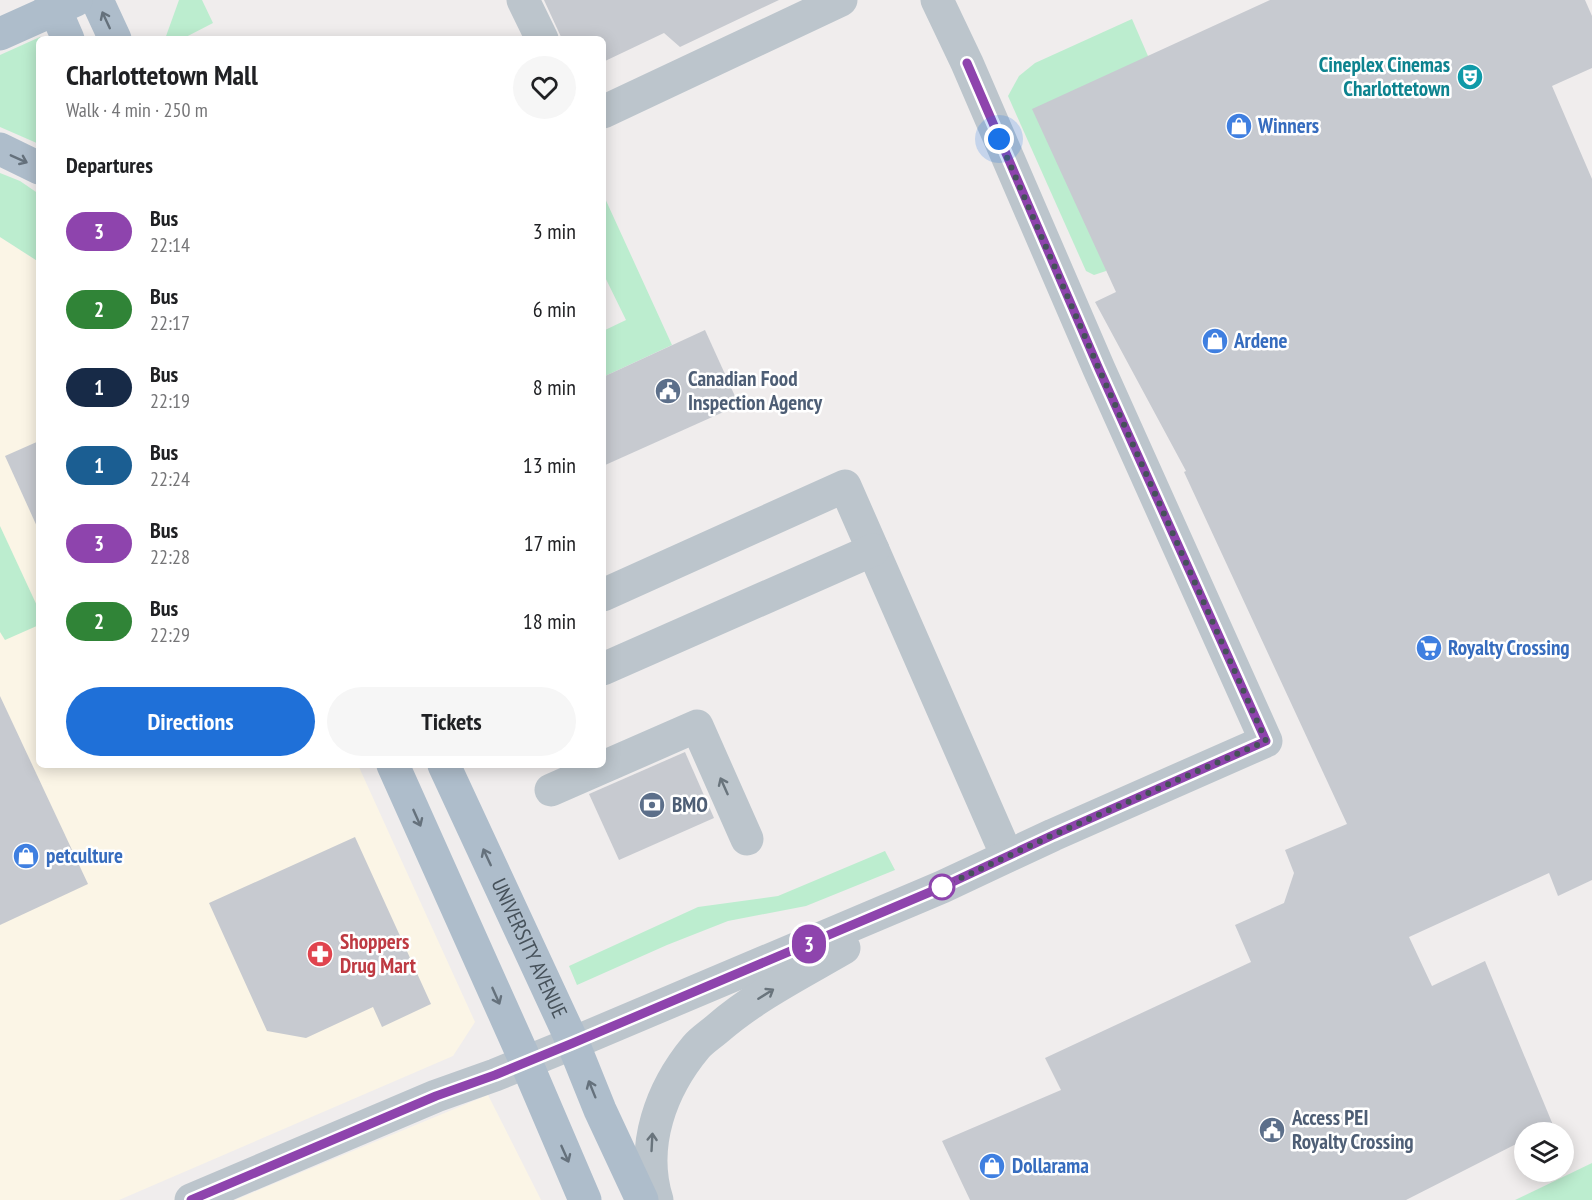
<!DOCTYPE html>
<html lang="en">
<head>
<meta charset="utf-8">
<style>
	:root { --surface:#fff; --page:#f6f6f6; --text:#202124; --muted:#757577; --accent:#1f70d8 }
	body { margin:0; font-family:"PT Sans Narrow",sans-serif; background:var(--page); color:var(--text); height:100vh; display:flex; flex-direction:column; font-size:22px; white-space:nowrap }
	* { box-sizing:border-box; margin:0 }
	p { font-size:20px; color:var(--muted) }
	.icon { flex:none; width:33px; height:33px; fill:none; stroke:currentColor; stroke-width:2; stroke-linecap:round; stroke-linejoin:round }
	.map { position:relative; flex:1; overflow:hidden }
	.details { position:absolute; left:36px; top:36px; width:570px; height:732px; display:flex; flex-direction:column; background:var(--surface); border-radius:9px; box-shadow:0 3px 15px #0003 }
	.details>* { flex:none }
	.badge { padding:0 12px; border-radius:20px; font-size:21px; line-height:39px }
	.tools { position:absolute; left:1514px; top:1122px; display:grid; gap:12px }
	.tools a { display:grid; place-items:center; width:60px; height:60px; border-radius:50%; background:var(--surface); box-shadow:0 3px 15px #0003; font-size:30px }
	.you { position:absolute; width:30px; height:30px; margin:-15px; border:4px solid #fff; border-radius:50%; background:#1a73e8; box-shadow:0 0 0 9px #1a73e833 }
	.map>.badge { position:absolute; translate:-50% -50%; box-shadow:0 0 0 3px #fff }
	h2 { padding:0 30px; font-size:22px; line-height:54px }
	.round { display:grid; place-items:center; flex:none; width:63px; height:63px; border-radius:32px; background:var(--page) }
	.overview { display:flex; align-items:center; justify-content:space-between; height:102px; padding:0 30px }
	h1 { font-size:28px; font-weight:700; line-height:45px }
	.action { display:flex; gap:12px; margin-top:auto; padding:12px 30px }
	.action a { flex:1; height:69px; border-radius:36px; background:var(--accent); color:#fff; font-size:24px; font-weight:700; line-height:69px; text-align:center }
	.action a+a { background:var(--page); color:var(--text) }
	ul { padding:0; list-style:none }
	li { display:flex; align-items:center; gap:18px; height:78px; padding:0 30px }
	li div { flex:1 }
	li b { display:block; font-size:22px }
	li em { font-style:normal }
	li .badge { min-width:66px; font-weight:700; text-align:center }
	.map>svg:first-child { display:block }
	.commercial { fill:#fbf5e6 }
	.green { fill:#bcedcf }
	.building { fill:#c7cad0 }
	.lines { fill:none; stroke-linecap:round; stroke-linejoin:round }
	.minor { stroke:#bcc5cc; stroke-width:33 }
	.major { stroke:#aebdcb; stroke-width:33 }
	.oneway { stroke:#65717c }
	.oneway2 { stroke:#69747c }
	.line-casing { stroke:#fff; stroke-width:14 }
	.line { stroke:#8e44ad; stroke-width:9 }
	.walk { stroke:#46515a; stroke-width:6; stroke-dasharray:0 10.8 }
	.stop-dot { fill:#fff; stroke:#8e44ad; stroke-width:3 }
	.labels { text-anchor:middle; stroke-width:5; stroke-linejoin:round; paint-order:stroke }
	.culture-label { font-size:21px; font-weight:bold; fill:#0d838f; stroke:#fff; text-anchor:end }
	.shop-label { font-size:21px; font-weight:bold; fill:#366cbe; stroke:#fff; text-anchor:start }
	.service-label { font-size:21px; font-weight:bold; fill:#4e5e75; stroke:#fff; text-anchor:start }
	.health-label { font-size:21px; font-weight:bold; fill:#be3a42; stroke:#fff; text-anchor:start }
	.street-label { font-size:21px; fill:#46515a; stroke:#fff }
</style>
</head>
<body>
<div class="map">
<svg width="1592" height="1200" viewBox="0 0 1592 1200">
	<rect width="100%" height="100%" fill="#f0eded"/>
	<g class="commercial">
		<polygon points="0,237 39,262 39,765 358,765 475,1022 453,1056 119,1200 0,1200"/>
		<polygon points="488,1095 541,1200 235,1200"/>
	</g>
	<g class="green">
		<polygon points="179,0 202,0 213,23 182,39 165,39"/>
		<polygon points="1132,19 1148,56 1106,271 1094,275 1086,271 1008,96 1019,76 1035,63"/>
		<polygon points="40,37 41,39 39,39 39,144 0,127 0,55"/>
		<polygon points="0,173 20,181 39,194 39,262 0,237"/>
		<polygon points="603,194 672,345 603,377 603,331 626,320 603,273"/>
		<polygon points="0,526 39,610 39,625 5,640 0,632"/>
		<polygon points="885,851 895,870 806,906 728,921 667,945 577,985 569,966 698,907 778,896"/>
		<polygon points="1592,1163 1592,1200 1515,1200"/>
	</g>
	<g class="building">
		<polygon points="544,0 779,0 680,47 664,33 603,62 603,39 562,39"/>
		<polygon points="1270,0 1585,0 1592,16 1592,68 1552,86 1592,179 1592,880 1558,896 1549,873 1409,937 1432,986 1485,961 1553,1125 1538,1132 1524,1132 1524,1140 1406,1200 970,1200 942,1141 1061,1090 1045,1058 1251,962 1235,925 1284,903 1294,873 1285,850 1347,824 1184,472 1186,471 1095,302 1116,292 1032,109"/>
		<polygon points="705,330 739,405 603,466 603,377"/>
		<polygon points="39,441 39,531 5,456"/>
		<polygon points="0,696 88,884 0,925"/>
		<polygon points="685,752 714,818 619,860 589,794"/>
		<polygon points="355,837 431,1004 382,1027 373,1007 306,1038 267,1031 209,903"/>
	</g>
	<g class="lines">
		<g class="minor">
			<polyline points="523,0 542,39"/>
			<polyline points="603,112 841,0"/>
			<polyline points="603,595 845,486 1007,856"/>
			<polyline points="603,669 873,550"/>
			<polyline points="551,790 697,726 747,839"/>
			<polyline points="191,1200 436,1096 495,1075 573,1043 942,887 1053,835 1266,741 1099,369 967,63 937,0"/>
			<path d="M 657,1200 C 640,1146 661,1089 696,1047 C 702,1040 710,1035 717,1029 C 755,996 801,973 844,948"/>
		</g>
		<g class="major">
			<polyline points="51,0 68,39"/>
			<polyline points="97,0 115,39"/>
			<polyline points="0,34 76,0"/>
			<polyline points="0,149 39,168"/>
			<polyline points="393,765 526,1062 585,1200"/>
			<path id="s1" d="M 444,765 L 573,1043 L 600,1110 L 642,1200"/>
		</g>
	</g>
	<defs><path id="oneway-shaft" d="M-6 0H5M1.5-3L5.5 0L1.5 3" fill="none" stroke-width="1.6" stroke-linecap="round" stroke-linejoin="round" transform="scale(1.5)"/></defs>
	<g class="oneway">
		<use href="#oneway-shaft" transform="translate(106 20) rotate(-115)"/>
		<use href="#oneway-shaft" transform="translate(19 159) rotate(24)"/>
		<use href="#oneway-shaft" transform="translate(417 818) rotate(66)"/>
		<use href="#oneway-shaft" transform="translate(487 857) rotate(-115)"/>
		<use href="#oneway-shaft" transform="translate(496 996) rotate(66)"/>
		<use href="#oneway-shaft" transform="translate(592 1089) rotate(-112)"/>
		<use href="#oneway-shaft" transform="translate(565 1154) rotate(66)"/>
	</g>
	<g class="oneway2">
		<use href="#oneway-shaft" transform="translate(724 786) rotate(-114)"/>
		<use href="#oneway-shaft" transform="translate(766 994) rotate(-32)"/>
		<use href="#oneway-shaft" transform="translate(652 1142) rotate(-87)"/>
	</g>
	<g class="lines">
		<defs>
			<polyline id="line" points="191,1200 436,1096 495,1075 573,1043 942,887 1053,835 1266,741 1099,369 967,63"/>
		</defs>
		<use href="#line" class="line-casing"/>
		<use href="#line" class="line"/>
		<polyline class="walk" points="942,887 1053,835 1266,741 1099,369 999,139"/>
	</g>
	<defs>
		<symbol id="theatre-disc" viewBox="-11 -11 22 22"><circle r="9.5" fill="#0f9aa8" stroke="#fff"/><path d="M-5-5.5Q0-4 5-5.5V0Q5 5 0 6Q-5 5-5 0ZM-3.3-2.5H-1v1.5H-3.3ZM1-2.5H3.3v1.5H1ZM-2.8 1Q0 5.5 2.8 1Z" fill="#fff"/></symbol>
		<symbol id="shop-disc" viewBox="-11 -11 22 22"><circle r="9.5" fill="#3f7fe0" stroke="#fff"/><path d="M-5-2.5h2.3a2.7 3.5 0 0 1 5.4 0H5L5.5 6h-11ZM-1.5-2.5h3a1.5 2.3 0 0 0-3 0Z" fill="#fff"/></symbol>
		<symbol id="civic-disc" viewBox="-11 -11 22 22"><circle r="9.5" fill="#5c6f8a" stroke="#fff"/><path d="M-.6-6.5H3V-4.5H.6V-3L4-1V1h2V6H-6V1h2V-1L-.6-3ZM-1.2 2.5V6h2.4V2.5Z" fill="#fff"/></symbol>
		<symbol id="supermarket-disc" viewBox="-11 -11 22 22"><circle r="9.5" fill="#3f7fe0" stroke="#fff"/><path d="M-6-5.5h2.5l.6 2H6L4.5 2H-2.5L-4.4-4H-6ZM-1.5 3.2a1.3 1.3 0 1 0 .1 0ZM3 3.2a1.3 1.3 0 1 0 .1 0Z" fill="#fff"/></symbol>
		<symbol id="bank-disc" viewBox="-11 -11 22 22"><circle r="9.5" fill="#5c6f8a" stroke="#fff"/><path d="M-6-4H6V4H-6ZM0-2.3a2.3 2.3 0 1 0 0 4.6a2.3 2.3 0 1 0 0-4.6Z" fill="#fff"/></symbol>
		<symbol id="pharmacy-disc" viewBox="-11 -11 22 22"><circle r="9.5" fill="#e0444e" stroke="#fff"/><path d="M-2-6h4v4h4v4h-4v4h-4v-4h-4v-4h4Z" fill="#fff"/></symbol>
	</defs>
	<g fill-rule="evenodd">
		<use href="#theatre-disc" x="1455" y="62" width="30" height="30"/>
		<use href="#shop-disc" x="1224" y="111" width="30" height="30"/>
		<use href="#shop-disc" x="1200" y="326" width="30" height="30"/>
		<use href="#civic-disc" x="653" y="376" width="30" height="30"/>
		<use href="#supermarket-disc" x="1414" y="633" width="30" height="30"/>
		<use href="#bank-disc" x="637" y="790" width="30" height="30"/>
		<use href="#shop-disc" x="11" y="841" width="30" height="30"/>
		<use href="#pharmacy-disc" x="305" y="939" width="30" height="30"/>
		<use href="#civic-disc" x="1257" y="1115" width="30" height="30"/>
		<use href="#shop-disc" x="977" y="1151" width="30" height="30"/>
	</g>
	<circle class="stop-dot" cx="942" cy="887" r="12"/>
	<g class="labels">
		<g class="culture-label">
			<text x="1450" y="72">Cineplex Cinemas<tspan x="1450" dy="24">Charlottetown</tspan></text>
		</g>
		<g class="shop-label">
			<text x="1258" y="133">Winners</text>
			<text x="1234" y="348">Ardene</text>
			<text x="1448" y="655">Royalty Crossing</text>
			<text x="46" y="863">petculture</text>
			<text x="1012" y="1173">Dollarama</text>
		</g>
		<g class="service-label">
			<text x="688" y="386">Canadian Food<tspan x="688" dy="24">Inspection Agency</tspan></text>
			<text x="672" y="812">BMO</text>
			<text x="1292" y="1125">Access PEI<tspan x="1292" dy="24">Royalty Crossing</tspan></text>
		</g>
		<g class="health-label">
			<text x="340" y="949">Shoppers<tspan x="340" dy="24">Drug Mart</tspan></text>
		</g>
		<g class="street-label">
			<text dy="7" stroke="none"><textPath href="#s1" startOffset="202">UNIVERSITY AVENUE</textPath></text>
		</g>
	</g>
</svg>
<div class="tools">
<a><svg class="icon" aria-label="layers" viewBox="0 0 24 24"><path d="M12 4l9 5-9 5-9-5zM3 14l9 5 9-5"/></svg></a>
</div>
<div class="you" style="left:999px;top:139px"></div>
<b class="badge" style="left:809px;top:944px;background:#8e44ad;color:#fff">3</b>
<section class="details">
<div class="overview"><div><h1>Charlottetown Mall</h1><p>Walk · 4 min · 250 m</p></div><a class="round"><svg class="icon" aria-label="heart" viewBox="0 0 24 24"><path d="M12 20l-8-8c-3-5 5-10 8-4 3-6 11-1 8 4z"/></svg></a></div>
<h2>Departures</h2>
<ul>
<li><span class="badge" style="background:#8e44ad;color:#fff">3</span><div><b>Bus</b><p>22:14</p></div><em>3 min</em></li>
<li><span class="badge" style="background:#308437;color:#fff">2</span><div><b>Bus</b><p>22:17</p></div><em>6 min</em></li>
<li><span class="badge" style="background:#172a47;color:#fff">1</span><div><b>Bus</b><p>22:19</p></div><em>8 min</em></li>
<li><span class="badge" style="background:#1b5e92;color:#fff">1</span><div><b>Bus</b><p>22:24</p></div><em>13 min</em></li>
<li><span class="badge" style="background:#8e44ad;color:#fff">3</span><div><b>Bus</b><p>22:28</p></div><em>17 min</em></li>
<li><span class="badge" style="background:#308437;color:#fff">2</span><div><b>Bus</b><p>22:29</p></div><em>18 min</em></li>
</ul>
<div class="action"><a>Directions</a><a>Tickets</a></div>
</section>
</div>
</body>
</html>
